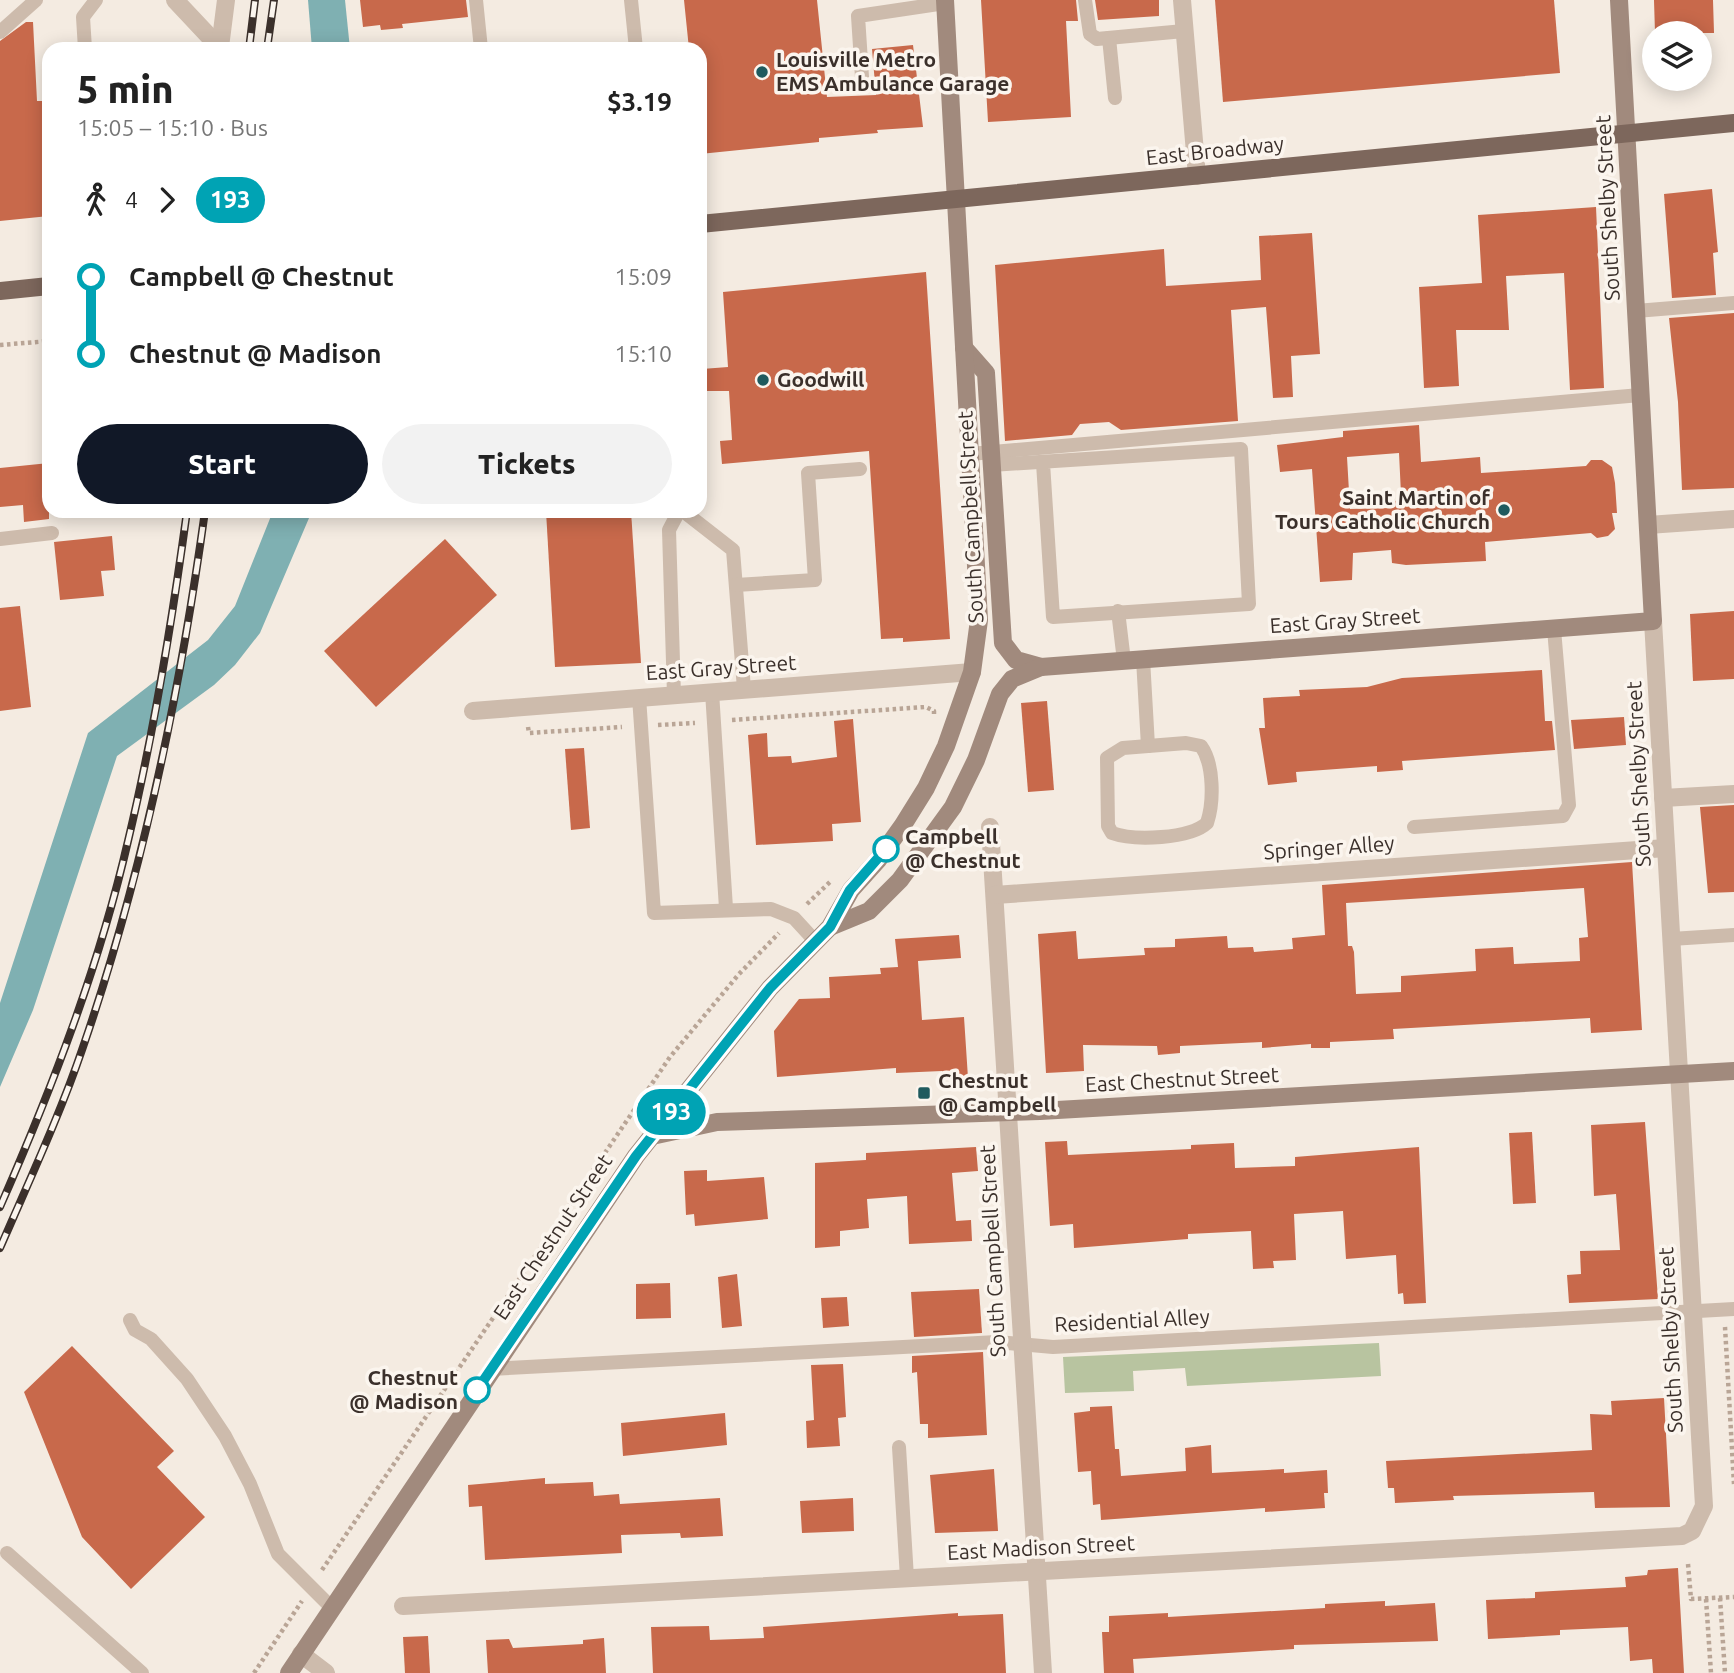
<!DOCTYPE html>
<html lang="en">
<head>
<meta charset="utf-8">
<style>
	:root { --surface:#fff; --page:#f2f2f2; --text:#222; --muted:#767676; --accent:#111827 }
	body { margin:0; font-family:Ubuntu,sans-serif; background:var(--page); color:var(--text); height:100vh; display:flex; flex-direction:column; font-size:26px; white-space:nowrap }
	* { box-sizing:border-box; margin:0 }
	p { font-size:23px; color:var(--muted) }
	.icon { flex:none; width:38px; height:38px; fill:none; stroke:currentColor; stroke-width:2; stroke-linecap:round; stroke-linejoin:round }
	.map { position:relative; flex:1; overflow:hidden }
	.details { position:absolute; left:42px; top:42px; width:665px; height:476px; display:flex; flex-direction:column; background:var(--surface); border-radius:21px; box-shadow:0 4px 18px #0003 }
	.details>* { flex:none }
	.badge { padding:0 14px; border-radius:23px; font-size:24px; line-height:46px }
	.tools { position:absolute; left:1642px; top:21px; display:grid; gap:14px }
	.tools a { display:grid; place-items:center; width:70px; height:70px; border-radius:50%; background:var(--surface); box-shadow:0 4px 18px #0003; font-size:35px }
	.map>.badge { position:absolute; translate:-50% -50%; box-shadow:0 0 0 4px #fff }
	.legs { display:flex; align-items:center; gap:10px; height:77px; padding:0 35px; font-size:23px }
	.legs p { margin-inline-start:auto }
	.summary { display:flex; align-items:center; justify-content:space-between; height:119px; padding:0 35px }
	h1 { font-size:38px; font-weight:800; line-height:52px }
	.cta { display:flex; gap:14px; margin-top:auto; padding:14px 35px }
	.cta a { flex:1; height:80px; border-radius:42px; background:var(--accent); color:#fff; font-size:28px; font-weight:800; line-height:80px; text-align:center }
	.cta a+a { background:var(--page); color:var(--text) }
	ul { padding:0 35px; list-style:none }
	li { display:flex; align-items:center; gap:24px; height:77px; font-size:26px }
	li i { display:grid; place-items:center; width:10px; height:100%; margin:0 9px; background:currentColor }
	li i::after { content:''; width:18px; height:18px; margin:-9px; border:5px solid; border-radius:50%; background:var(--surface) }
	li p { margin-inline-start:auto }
	li:first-child i { background:linear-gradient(#0000 50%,currentColor 0) }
	li:last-child i { background:linear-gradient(currentColor 50%,#0000 0) }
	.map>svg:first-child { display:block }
	.green { fill:#b8c4a0 }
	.water { fill:#7fb0b2 }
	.building { fill:#c8694b; fill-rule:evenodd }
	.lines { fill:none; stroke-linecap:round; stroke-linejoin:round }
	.path { stroke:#b9a596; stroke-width:4.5; stroke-dasharray:3.5 3.5; stroke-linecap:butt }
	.lane { stroke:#cdbbac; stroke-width:14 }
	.street { stroke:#cdbbac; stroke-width:18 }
	.secondary { stroke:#a18a7d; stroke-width:18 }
	.primary { stroke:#7d675c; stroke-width:18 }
	.rail-casing { stroke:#3b302b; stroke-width:8 }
	.rail { stroke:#fbf5ee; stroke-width:5; stroke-dasharray:16; stroke-linecap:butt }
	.line-1-casing { stroke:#fff; stroke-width:16 }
	.line-1 { stroke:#00a3b4; stroke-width:10 }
	.poi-dot { fill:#1f5a5e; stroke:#fbf5ee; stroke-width:2.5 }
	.stop-1-dot { fill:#fff; stroke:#00a3b4; stroke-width:3.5 }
	.labels { text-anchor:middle; stroke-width:7; stroke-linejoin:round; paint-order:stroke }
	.poi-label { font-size:21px; font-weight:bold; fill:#3b302b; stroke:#fbf5ee; text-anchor:start }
	.street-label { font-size:21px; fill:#3b302b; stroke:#fbf5ee }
	.stop-label { font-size:21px; font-weight:bold; fill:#3b302b; stroke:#fbf5ee; text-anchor:start }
</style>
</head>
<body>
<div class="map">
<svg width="1734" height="1673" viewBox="0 0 1734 1673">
	<rect width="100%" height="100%" fill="#f4ebe1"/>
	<polygon class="green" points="1379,1343 1381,1376 1187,1386 1185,1368 1133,1371 1134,1391 1065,1393 1063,1357"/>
	<g class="water">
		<polygon points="308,0 345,0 350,49 312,49"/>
		<polygon points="273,511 312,511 260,633 235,665 214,685 117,756 33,1010 0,1087 0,1003 88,733 208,640 235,606"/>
	</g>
	<g class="building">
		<polygon points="360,0 466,0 468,17 402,24 403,28 381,30 380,25 363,27"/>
		<polygon points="684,0 817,0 827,97 876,95 872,49 913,45 923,127 877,130 878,133 819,138 819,142 700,154 700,49 689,49"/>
		<polygon points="981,0 1076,0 1078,21 1066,21 1071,117 988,122"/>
		<polygon points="1095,0 1159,0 1159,16 1098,20"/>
		<polygon points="1215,0 1554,0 1560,73 1223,102"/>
		<polygon points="1654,0 1713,0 1714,33 1655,33"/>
		<polygon points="26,22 33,22 37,101 49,101 49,216 0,221 0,41"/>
		<polygon points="1712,189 1718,252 1713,253 1716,295 1672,298 1664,194"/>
		<polygon points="1596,207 1604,388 1570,390 1564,273 1506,276 1509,330 1456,330 1459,386 1424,388 1419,287 1482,283 1478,215"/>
		<polygon points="1312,233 1320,354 1291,356 1293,397 1273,398 1266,307 1231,310 1238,421 1121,430 1109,422 1080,424 1072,435 1005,441 995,265 1164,249 1166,286 1261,280 1259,236"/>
		<polygon points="926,272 950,639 903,642 903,638 881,639 869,451 722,464 720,441 732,440 729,391 704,391 702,369 728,367 723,292"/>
		<polygon points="1734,313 1734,488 1682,490 1678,402 1669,318"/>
		<path d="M 1419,425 L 1421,462 L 1480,457 L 1481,473 L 1586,466 L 1591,460 L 1602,460 L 1612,467 L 1615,483 L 1617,513 L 1612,513 L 1615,529 L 1608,536 L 1597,538 L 1591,533 L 1485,542 L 1486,561 L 1406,565 L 1392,563 L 1391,550 L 1353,553 L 1352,580 L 1320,582 L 1312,469 L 1280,472 L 1277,445 L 1343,437 L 1343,431 ZM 1399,453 L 1401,494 L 1390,508 L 1350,509 L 1347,457 Z"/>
		<polygon points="49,463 49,519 24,522 23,505 0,507 0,468"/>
		<polygon points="546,511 631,511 641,663 555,667"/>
		<polygon points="112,536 115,570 101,571 104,596 60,600 54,542"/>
		<polygon points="445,539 497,595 376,707 324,651"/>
		<polygon points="20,606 31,707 0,711 0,608"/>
		<polygon points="1734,611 1734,679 1693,681 1690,614"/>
		<polygon points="1542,670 1545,721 1552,721 1555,750 1402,761 1403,770 1377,772 1377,766 1296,772 1297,782 1268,785 1259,728 1265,728 1263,698 1300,696 1299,690 1367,687 1402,678"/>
		<polygon points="1047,701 1054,790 1028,792 1021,703"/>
		<polygon points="1624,717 1626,745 1574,749 1571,720"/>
		<polygon points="853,719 861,822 832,824 833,841 756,845 748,735 767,733 768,757 791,756 792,763 837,757 834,721"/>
		<polygon points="584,748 590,828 571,830 565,749"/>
		<polygon points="1734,805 1734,892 1708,893 1700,807"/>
		<path d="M 1632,862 L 1642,1030 L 1591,1033 L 1590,1018 L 1393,1029 L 1394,1039 L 1330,1042 L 1330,1048 L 1311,1048 L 1311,1044 L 1262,1048 L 1262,1042 L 1180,1046 L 1180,1053 L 1158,1055 L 1157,1046 L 1083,1045 L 1084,1071 L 1046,1073 L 1038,934 L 1076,931 L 1078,959 L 1145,955 L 1144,948 L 1175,947 L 1175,939 L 1227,936 L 1228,948 L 1253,947 L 1254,952 L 1293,949 L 1292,938 L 1325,935 L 1322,885 ZM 1584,888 L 1588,937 L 1579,938 L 1580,961 L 1514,964 L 1513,947 L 1475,949 L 1476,971 L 1401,976 L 1401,992 L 1356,994 L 1354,952 L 1352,946 L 1348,946 L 1346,903 Z"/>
		<polygon points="959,935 961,958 918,961 922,1020 964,1017 968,1078 943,1080 942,1071 896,1073 896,1068 777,1077 774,1031 799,999 830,998 829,977 881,974 880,968 898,967 895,939"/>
		<polygon points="1645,1122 1658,1299 1569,1303 1567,1275 1581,1274 1580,1251 1620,1250 1616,1194 1594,1196 1591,1125"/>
		<polygon points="1532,1132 1536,1203 1513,1204 1509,1133"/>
		<polygon points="1067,1141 1068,1155 1191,1149 1191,1145 1234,1143 1235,1168 1295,1166 1295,1157 1419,1147 1426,1303 1404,1304 1403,1293 1398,1294 1396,1255 1346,1259 1343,1211 1294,1214 1296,1260 1273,1261 1274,1268 1253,1269 1251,1231 1188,1234 1188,1239 1074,1248 1073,1224 1050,1226 1045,1142"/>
		<polygon points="976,1147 978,1171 952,1173 956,1221 971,1220 972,1241 909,1244 907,1196 867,1199 869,1228 840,1231 840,1246 815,1248 815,1163 866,1160 866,1153"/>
		<polygon points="707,1170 707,1181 764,1177 768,1219 695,1226 694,1214 686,1215 684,1171"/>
		<polygon points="737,1274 742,1326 722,1328 718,1277"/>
		<polygon points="670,1283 671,1318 636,1319 636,1284"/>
		<polygon points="979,1289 982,1333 914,1337 911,1292"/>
		<polygon points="847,1297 849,1326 823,1328 821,1298"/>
		<polygon points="72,1346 174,1451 157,1467 205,1517 131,1589 82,1537 24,1392"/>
		<polygon points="983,1352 987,1435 928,1438 928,1424 920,1424 917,1372 912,1373 912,1356"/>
		<polygon points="843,1364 846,1417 838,1418 840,1446 807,1448 806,1421 814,1420 811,1365"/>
		<polygon points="1664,1398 1670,1507 1595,1508 1594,1492 1453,1496 1454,1500 1395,1503 1394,1488 1388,1488 1386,1461 1592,1450 1590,1414 1612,1415 1611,1401"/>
		<polygon points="1112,1406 1115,1449 1119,1449 1121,1476 1186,1471 1185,1448 1211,1445 1212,1473 1284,1469 1284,1473 1327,1470 1328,1493 1324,1493 1325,1508 1265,1512 1265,1508 1101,1520 1100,1504 1093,1505 1091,1471 1078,1472 1074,1413 1090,1411 1090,1407"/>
		<polygon points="725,1413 727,1445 623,1456 621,1423"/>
		<polygon points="994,1469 998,1531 935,1533 930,1475"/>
		<polygon points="545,1478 545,1484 593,1482 594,1496 619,1494 620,1504 720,1498 723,1536 681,1538 680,1533 621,1535 622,1553 485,1560 482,1506 469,1507 468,1485"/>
		<polygon points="853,1498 854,1531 802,1533 800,1501"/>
		<polygon points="1678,1568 1684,1673 1653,1673 1652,1659 1630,1661 1628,1627 1560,1630 1560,1635 1488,1639 1486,1600 1535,1598 1535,1592 1626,1587 1625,1577 1647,1575 1648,1570"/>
		<polygon points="1385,1601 1385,1606 1435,1603 1438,1641 1294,1645 1294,1649 1133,1659 1134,1673 1104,1673 1102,1632 1109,1632 1109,1616 1168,1613 1168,1617 1325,1608 1325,1604"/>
		<polygon points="958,1613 958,1616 1003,1614 1006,1673 653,1673 651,1627 709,1626 710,1640 764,1638 763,1627"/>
		<polygon points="428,1636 430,1673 405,1673 403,1637"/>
		<polygon points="604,1638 606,1673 488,1673 486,1640 509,1639 513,1648 583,1644 583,1640"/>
	</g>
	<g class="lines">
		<g class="path">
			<polyline points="0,345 49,341"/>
			<polyline points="732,720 926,707 934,711 934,716"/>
			<polyline points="658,725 695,723"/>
			<polyline points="528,727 529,733 622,727"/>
			<polyline points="807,904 831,881"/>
			<polyline points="1725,1327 1734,1484"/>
			<polyline points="1688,1564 1691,1599 1734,1597"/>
			<polyline points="322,1570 670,1057 739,974 779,933"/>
			<polyline points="1720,1598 1725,1673"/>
			<polyline points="1706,1599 1711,1673"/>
			<polyline points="254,1673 302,1601"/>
		</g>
		<g class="lane">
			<polyline points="476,0 481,49"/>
			<polyline points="631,0 636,49"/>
			<polyline points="1085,0 1090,34 1097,39 1184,31"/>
			<polyline points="0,32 36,0"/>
			<polyline points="1109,38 1115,98"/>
			<polyline points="85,49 83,17 96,0"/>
			<polyline points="862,77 858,16 945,3"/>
			<polyline points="1636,311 1734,303"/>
			<polyline points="970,454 1640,395"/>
			<polyline points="991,465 1241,449 1249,604 1053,617 1043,463"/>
			<polyline points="683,511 733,550 744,689"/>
			<polyline points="0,539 52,533"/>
			<polyline points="736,585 815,580 808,473 860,469"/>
			<polyline points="1118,611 1124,661"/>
			<polyline points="1143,659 1148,746"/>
			<polyline points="712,692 726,908"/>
			<polyline points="674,695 669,530 679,511"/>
			<polyline points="639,697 654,913 771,909 794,918 816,942"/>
			<path d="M 1186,743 L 1201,746 C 1214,764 1214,802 1207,823 C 1190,839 1134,841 1112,833 L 1108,826 L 1107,758 L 1123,748 Z"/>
			<polyline points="1414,827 1563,816 1569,805 1554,629"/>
			<polyline points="1671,939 1734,935"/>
			<polyline points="130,1320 135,1330 151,1339 187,1379 225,1436 250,1484 278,1554 332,1608"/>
			<polyline points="491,1369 997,1342 1053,1347 1734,1309"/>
			<polyline points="899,1447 907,1578"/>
			<polyline points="7,1553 142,1673"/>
		</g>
		<g class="street">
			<polyline points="175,0 221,49"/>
			<polyline points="1182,0 1197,176"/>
			<polyline points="220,47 226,0"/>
			<polyline points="1648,525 1734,519"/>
			<polyline points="473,711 972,672"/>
			<polyline points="1663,798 1734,794"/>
			<polyline points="990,827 1043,1673"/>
			<polyline points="995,895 1666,848"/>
			<polyline points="403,1606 1682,1536 1692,1531 1704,1506 1653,621"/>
			<polyline points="301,1654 326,1673"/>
		</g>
		<g class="secondary">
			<polyline points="964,348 986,373 1003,643 1016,660 1041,667"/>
			<polyline points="830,927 869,911 900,880 953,807 976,760 1000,694 1012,679 1041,667 1653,621 1619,0"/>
			<polyline points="652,1136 717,1122 1040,1111 1734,1071"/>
			<polyline points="289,1673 636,1156 770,988 830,927 851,890 878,860 903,825 926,788 946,746 972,672 979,620 945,0"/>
		</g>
		<g class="primary">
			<polyline points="700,224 1734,123"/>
			<polyline points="0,291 49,286"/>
		</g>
		<defs>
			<g id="rail">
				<polyline points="249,49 255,0"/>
				<polyline points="267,49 274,0"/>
				<path d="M 0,1207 C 52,1088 99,967 128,841 C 154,732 172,622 187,511"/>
				<path d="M 0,1248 C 29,1181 60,1115 83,1047 C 143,873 180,693 205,511"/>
			</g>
		</defs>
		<use href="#rail" class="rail-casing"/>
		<use href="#rail" class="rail"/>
	</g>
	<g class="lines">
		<defs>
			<polyline id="line-1" points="477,1390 636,1156 770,988 830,927 850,890 886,849"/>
		</defs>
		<use href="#line-1" class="line-1-casing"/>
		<use href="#line-1" class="line-1"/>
	</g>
	<g class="poi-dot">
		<circle cx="762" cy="72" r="7"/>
		<circle cx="763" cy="380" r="7"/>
		<circle cx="1504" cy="510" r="7"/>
		<rect x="917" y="1086" width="14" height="14" rx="3.5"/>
	</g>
	<g class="stop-1-dot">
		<circle cx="886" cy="849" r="12"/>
		<circle cx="477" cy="1390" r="12"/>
	</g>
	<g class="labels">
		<g class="poi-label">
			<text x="776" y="67">Louisville Metro<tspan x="776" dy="24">EMS Ambulance Garage</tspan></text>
			<text x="777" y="387">Goodwill</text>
			<text x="1490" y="505" text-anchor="end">Saint Martin of<tspan x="1490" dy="24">Tours Catholic Church</tspan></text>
			<text x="938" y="1088">Chestnut<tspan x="938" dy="24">@ Campbell</tspan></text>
		</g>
		<g class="street-label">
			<text transform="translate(1215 151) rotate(-6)" y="7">East Broadway</text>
			<text transform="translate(1608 208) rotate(-93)" y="7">South Shelby Street</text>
			<text transform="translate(971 517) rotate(-93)" y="7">South Campbell Street</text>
			<text transform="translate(1345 621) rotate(-4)" y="7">East Gray Street</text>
			<text transform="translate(721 668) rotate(-4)" y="7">East Gray Street</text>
			<text transform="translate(1639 774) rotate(-93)" y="7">South Shelby Street</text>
			<text transform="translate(1329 848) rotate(-4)" y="7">Springer Alley</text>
			<text transform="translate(1182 1080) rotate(-3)" y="7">East Chestnut Street</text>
			<text transform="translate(553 1237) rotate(-56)" y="7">East Chestnut Street</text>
			<text transform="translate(993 1251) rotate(-93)" y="7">South Campbell Street</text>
			<text transform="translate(1132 1321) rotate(-3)" y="7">Residential Alley</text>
			<text transform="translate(1671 1340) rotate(-93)" y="7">South Shelby Street</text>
			<text transform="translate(1041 1548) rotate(-3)" y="7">East Madison Street</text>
		</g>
		<g class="stop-label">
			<text x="905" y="844">Campbell<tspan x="905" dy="24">@ Chestnut</tspan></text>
			<text x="458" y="1385" text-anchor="end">Chestnut<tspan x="458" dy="24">@ Madison</tspan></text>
		</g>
	</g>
</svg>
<div class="tools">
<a><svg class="icon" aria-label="layers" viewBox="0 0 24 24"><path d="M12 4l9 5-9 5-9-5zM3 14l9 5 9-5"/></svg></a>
</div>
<b class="badge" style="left:671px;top:1112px;background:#00a3b4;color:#fff">193</b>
<section class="details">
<div class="summary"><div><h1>5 min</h1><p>15:05 – 15:10 · Bus</p></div><b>$3.19</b></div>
<div class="legs"><svg class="icon" aria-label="walk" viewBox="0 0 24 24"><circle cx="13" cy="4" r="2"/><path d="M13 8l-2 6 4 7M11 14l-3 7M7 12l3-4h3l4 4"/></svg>4<svg class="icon" aria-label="forward" viewBox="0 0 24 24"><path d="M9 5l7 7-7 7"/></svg><b class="badge" style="background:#00a3b4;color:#fff">193</b></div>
<ul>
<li><i style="color:#00a3b4"></i><b>Campbell @ Chestnut</b><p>15:09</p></li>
<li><i style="color:#00a3b4"></i><b>Chestnut @ Madison</b><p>15:10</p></li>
</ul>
<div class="cta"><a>Start</a><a>Tickets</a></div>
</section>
</div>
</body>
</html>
